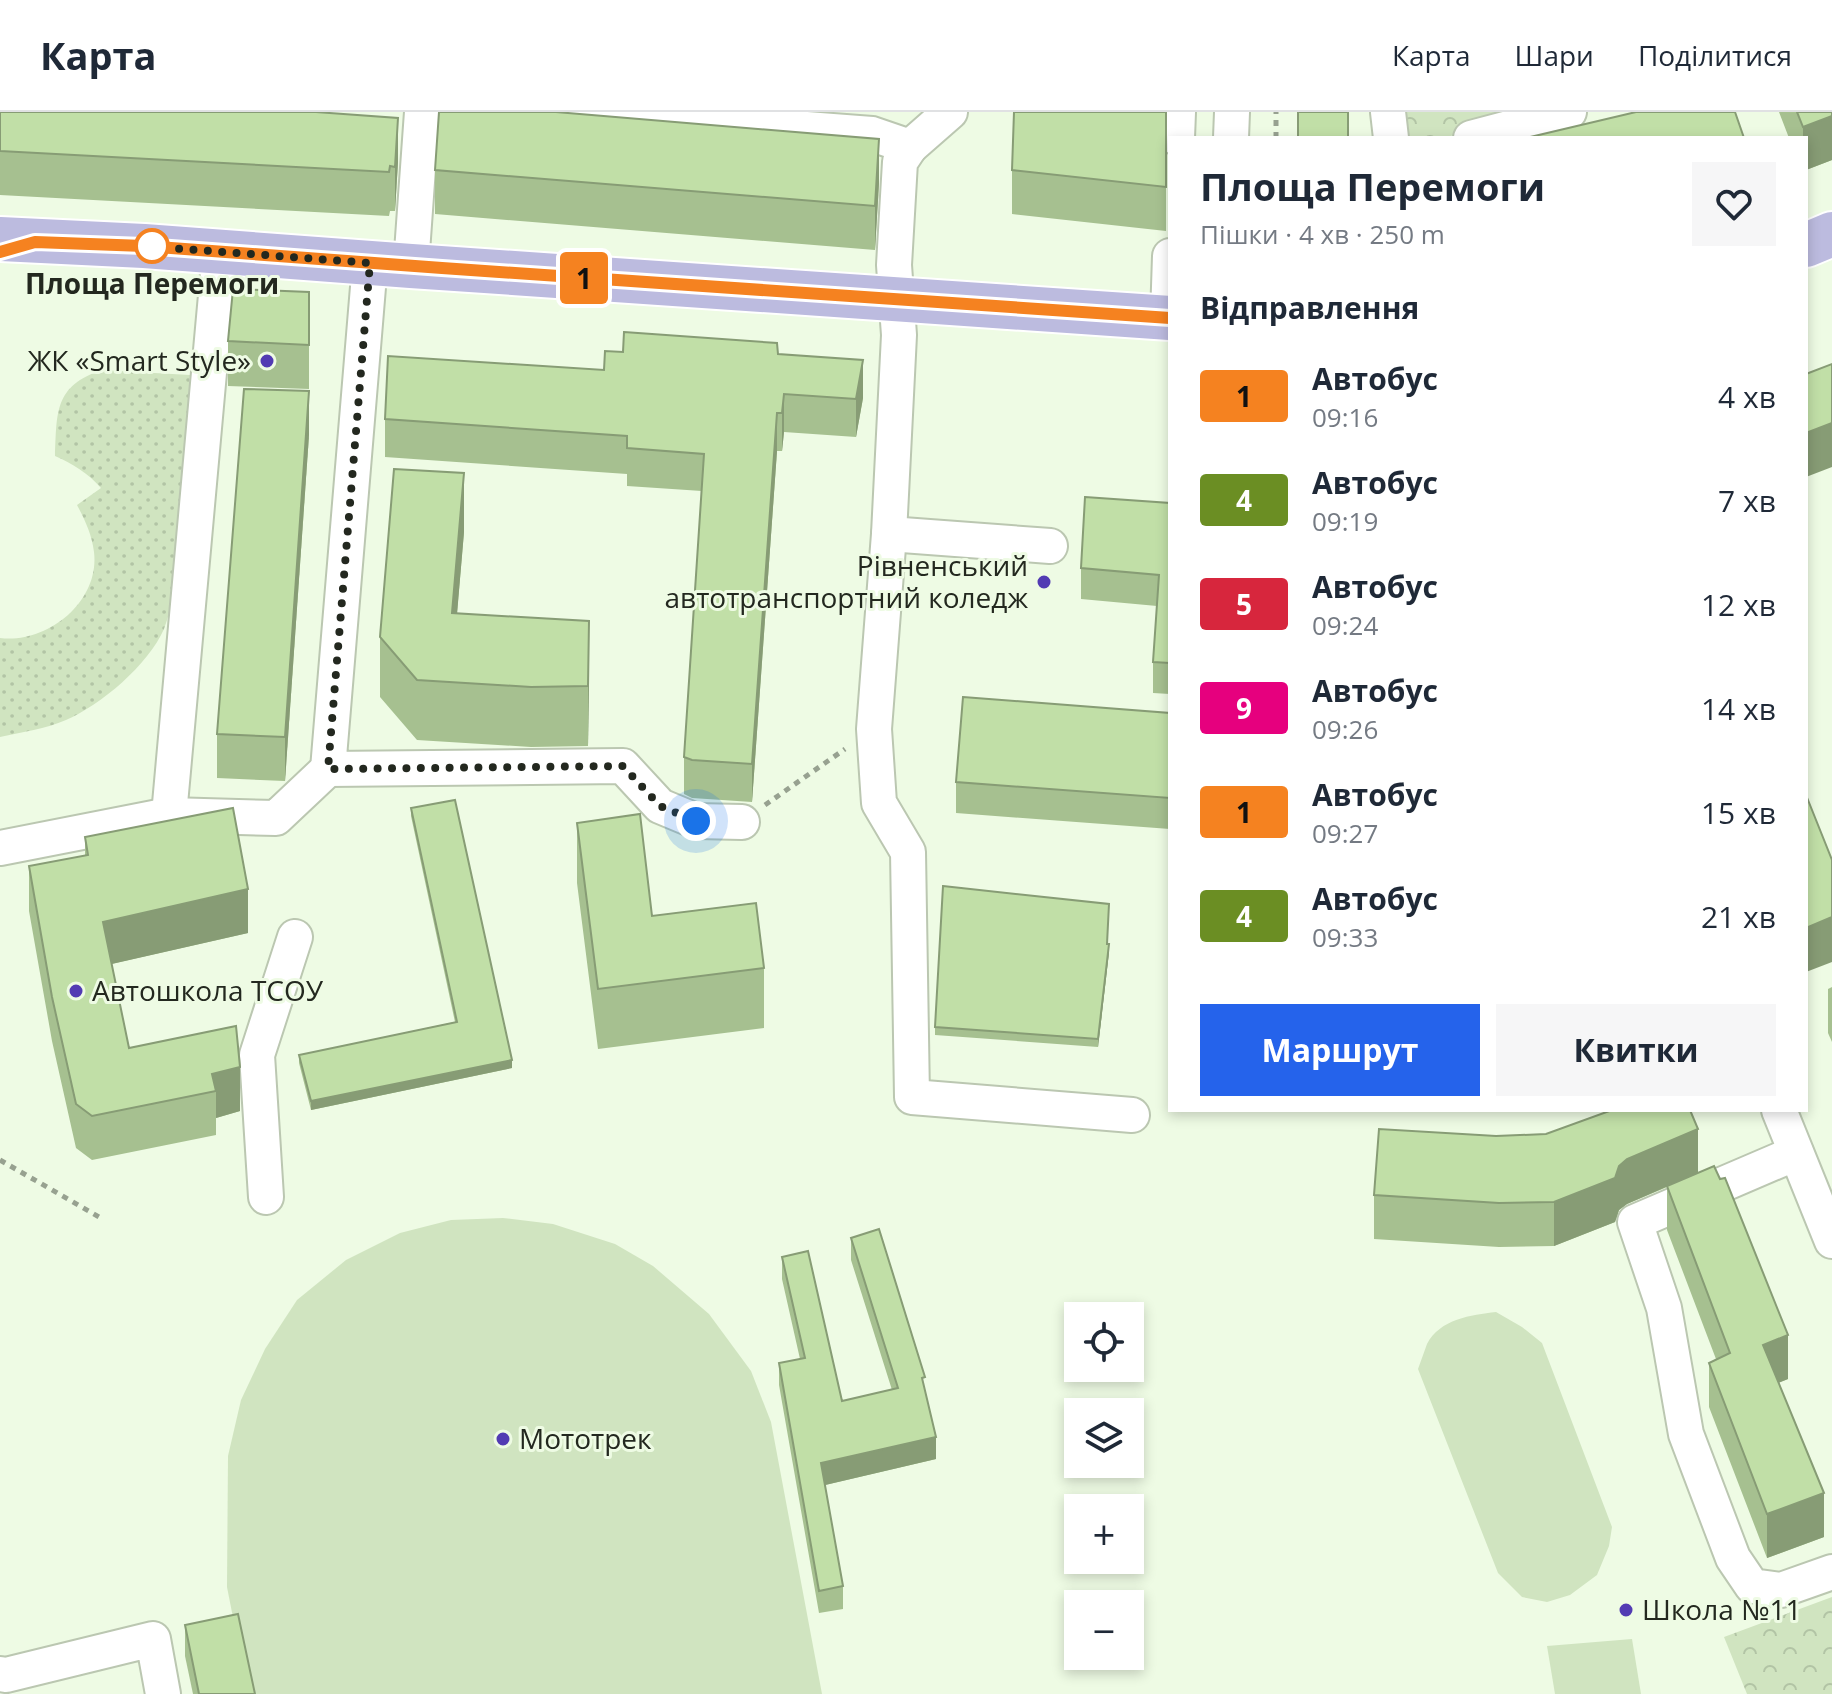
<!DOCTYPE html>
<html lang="uk">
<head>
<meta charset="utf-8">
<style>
	:root { --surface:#fff; --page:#f6f6f7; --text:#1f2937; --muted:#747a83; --line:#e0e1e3; --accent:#2563eb }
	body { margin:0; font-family:"Open Sans",sans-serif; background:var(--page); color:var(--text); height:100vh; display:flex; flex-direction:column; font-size:30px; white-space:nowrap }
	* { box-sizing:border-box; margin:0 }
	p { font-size:26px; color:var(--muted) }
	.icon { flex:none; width:44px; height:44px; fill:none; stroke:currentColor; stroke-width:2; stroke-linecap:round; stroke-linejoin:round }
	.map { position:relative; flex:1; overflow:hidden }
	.drawer { position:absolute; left:1168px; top:24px; width:640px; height:976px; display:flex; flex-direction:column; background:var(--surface); border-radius:0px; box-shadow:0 4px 12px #0003 }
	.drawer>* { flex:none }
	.badge { padding:0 16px; border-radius:6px; font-size:28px; line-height:52px }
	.buttons { position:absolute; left:1064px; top:1190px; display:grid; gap:16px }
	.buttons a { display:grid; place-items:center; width:80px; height:80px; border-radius:0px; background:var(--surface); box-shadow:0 4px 12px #0003; font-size:40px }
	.you { position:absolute; width:40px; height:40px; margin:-20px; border:6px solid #fff; border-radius:50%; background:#1a73e8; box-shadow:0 0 0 12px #1a73e833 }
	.map>.badge { position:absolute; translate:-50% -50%; box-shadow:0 0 0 4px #fff }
	h2 { padding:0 32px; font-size:30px; line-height:72px }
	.round { display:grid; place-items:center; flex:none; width:84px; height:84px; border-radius:0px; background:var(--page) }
	.summary { display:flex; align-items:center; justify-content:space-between; height:136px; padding:0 32px }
	h1 { font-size:38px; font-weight:700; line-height:60px }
	.primary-button { display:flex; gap:16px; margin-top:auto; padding:16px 32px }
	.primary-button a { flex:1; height:92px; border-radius:0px; background:var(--accent); color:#fff; font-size:32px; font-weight:700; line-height:92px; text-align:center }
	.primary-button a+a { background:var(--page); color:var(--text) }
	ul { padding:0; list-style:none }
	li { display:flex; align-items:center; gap:24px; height:104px; padding:0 32px }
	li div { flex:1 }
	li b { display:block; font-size:30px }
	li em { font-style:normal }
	li .badge { min-width:88px; font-weight:700; text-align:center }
	header { display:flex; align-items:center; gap:48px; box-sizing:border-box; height:112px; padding:0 40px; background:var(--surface); border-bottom:2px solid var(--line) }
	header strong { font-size:38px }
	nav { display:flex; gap:44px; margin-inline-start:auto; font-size:28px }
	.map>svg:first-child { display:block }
	.grass { fill:url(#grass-dots) }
	.forest { fill:url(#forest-crowns) }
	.garden { fill:#d0e4c0 }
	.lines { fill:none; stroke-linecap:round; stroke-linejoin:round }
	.minor-casing { stroke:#bbc7b1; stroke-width:38 }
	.major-casing { stroke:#fff; stroke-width:48 }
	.path { stroke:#97a190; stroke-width:5; stroke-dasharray:6 6; stroke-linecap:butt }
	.minor { stroke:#fff; stroke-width:34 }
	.major { stroke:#bcbbdf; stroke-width:44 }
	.wall { fill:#a6c090 }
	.shaded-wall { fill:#879c75 }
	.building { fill:#c1dfa7; stroke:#879c75; stroke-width:2 }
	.line-casing { stroke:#fff; stroke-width:18 }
	.line { stroke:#f58220; stroke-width:12 }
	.walk { stroke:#23281f; stroke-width:8; stroke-dasharray:0 14.4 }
	.stop-dot { fill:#fff; stroke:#f58220; stroke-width:4 }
	.poi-dot { fill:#523bb3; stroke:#eefbe4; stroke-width:3 }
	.labels { text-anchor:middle; stroke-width:6; stroke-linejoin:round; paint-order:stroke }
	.stop-label { font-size:28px; font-weight:bold; fill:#23281f; stroke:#eefbe4 }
	.poi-label { font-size:28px; fill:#23281f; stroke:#eefbe4; text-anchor:start }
</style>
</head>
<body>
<header>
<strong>Карта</strong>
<nav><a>Карта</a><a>Шари</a><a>Поділитися</a></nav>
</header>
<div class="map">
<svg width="1832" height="1582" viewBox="0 0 1832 1582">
	<defs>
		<pattern id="grass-dots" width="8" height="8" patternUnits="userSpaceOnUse" patternTransform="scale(2)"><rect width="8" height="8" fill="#d0e4c0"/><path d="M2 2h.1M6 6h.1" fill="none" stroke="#b2c4a5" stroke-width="1.8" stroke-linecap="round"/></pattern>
		<pattern id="forest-crowns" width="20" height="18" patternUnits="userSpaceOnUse" patternTransform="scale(2)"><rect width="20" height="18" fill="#d0e4c0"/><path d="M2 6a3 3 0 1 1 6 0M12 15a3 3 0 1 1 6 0" fill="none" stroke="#b2c4a5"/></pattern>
	</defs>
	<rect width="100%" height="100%" fill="#eefbe4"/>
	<path class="grass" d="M 102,258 L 190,263 L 175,482 C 171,494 168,506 164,517 C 148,553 101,593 66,608 C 46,617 22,620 0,625 L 0,526 C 47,532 100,490 94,440 C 92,423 85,408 77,393 L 101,376 C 88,361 73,352 55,344 C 57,300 54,274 102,258 Z"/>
	<g class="forest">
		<polygon points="1400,0 1541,0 1443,26 1402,26"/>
		<polygon points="1832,1485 1832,1582 1747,1582 1724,1525"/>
	</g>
	<g class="garden">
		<polygon points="503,1106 553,1112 615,1132 653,1154 709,1202 751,1259 771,1310 822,1582 248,1582 227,1475 228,1344 241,1288 265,1237 297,1188 346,1148 400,1121 451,1108"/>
		<path d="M 1496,1200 L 1522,1215 L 1542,1231 L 1612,1415 L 1609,1434 L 1597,1463 L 1570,1483 L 1547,1490 L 1522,1485 L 1498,1461 L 1418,1257 C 1421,1249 1424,1240 1427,1232 C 1440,1207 1471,1203 1496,1200 Z"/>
		<polygon points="1632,1527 1641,1582 1555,1582 1547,1534"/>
	</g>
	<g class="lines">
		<defs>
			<g id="minor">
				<polyline points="584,0 872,22 910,35 950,0"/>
				<polyline points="1388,0 1391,26"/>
				<polyline points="1177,26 1178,0"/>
				<polyline points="1231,26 1232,0"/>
				<polyline points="1471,26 1569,0"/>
				<polyline points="910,35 900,50 894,153 899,223 889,422 874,617 879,691 908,740 912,985 1132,1003"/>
				<polyline points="370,151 328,657 623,654 660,694 696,709 742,710"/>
				<polyline points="411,154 422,0"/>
				<polyline points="1168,205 1170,144"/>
				<polyline points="889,422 1050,434"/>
				<polyline points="169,703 220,139"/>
				<polyline points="0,736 169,703 276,706 328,657"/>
				<polyline points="1779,998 1832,1129"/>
				<polyline points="1796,1041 1635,1110 1664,1196 1686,1322 1733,1446 1752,1474 1781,1478 1832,1460"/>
				<polyline points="266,1085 257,943 295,825"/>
				<polyline points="0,1562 6,1563 153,1527 163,1582"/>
			</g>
			<g id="major">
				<polyline points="0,127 144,134 411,154 1170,206"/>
				<polyline points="1806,133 1832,122"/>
			</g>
		</defs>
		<use href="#minor" class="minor-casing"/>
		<use href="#major" class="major-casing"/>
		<g class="path">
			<polyline points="1276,26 1276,0"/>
			<polyline points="765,693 845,637"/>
			<polyline points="0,1048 99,1105"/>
		</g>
		<use href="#minor" class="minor"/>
		<use href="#major" class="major"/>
	</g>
	<g class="wall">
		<polygon points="0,0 398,50 395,99 390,99 389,104 0,83"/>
		<polygon points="1166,0 1166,119 1012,102 1012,58"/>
		<polygon points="1779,0 1832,0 1832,48 1806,58 1806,26 1789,26"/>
		<polygon points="435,58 879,71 875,138 435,102"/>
		<polygon points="309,180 309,277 228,274 228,229"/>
		<polygon points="623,240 863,286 856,325 784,320 782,339 777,339 752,690 692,686 684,682 684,645 702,379 627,374 627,362 385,345 385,307 604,258"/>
		<polygon points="309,323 285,669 217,666 217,622"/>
		<polygon points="1170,391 1170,582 1153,581 1153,550 1157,494 1081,487 1081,456"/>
		<polygon points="464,420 457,501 589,569 588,634 531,635 417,628 380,585 380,525"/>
		<polygon points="1170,601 1170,717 956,701 956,670"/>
		<polygon points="411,696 512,956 311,998 299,951 299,943 455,910 411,704"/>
		<polygon points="577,711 652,804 764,856 764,916 598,937 577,771"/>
		<polygon points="85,725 248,821 111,852 129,936 236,914 240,999 216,1006 216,1023 92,1048 76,1036 52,929 29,799 29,754 85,744"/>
		<polygon points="1108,832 1109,840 1098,935 935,923 935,915"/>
		<polygon points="1832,875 1832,930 1828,921 1828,877"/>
		<polygon points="1698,1060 1788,1267 1778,1271 1824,1425 1767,1446 1709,1295 1709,1251 1716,1247 1667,1118 1667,1075 1627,1092 1619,1098 1615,1110 1554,1134 1499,1135 1374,1127 1374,1083"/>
		<polygon points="851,1126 925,1279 936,1347 825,1373 843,1474 843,1497 819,1501 779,1273 779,1251 800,1247 782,1167 782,1145 842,1289 892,1278 851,1148"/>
		<polygon points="185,1513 255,1582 193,1582 185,1544"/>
	</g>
	<g class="shaded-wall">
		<polygon points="1832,4 1832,48 1806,58 1806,26 1803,26 1803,15"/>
		<polygon points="398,6 398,50 395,99 395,55"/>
		<polygon points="879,27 879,71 875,138 875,94"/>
		<polygon points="863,248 863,286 856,325 856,287"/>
		<polygon points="309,279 309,323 285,669 285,625"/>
		<polygon points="784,282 784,320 782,339 782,301"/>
		<polygon points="777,301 777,339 752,690 752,652"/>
		<polygon points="1832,311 1832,355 1806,365 1806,321"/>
		<polygon points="464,361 464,420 452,561 452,501"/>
		<polygon points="589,509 589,569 588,634 588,574"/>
		<polygon points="248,777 248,821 103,854 103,810"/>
		<polygon points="1832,805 1832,850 1806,860 1806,816"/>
		<polygon points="1109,832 1109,840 1098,935 1098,927"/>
		<polygon points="512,948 512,956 311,998 311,989"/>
		<polygon points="240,955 240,999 216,1006 216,979 212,962"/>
		<polygon points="1698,1017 1698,1061 1627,1092 1619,1098 1615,1110 1554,1134 1554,1090 1619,1054 1627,1047"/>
		<polygon points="1788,1223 1788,1267 1763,1277 1763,1233"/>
		<polygon points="936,1325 936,1347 821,1374 821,1351"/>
		<polygon points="1824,1381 1824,1425 1767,1446 1767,1402"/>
	</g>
	<g class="building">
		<polygon points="0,0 316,0 398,6 395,55 390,54 389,60 0,39"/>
		<polygon points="439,0 556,0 879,27 875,94 435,58"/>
		<polygon points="1014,0 1166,0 1166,75 1012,58"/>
		<rect x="1298" y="0" width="50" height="26"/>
		<polygon points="1636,0 1735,0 1744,26 1526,26"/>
		<polygon points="1797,0 1832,0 1832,4 1803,15"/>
		<polygon points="233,177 309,180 309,233 228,229"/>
		<polygon points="624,220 777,231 778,242 863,248 856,287 784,282 782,301 777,301 752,652 692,648 684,645 704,342 627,336 627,324 385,307 388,244 604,258 605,239 623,240"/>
		<polygon points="1832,252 1832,311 1806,321 1806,262"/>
		<polygon points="244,277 309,279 285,625 217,622"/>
		<polygon points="394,357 464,361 452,501 589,509 588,574 531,575 417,568 380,525"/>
		<polygon points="1085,385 1170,391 1170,551 1153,550 1159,463 1081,456"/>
		<polygon points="963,585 1170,601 1170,686 956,670"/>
		<polygon points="1806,683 1832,748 1832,805 1806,816"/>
		<polygon points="455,688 512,948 311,989 299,943 457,910 411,696"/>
		<polygon points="233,696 248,777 103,810 129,936 236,914 240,955 212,962 216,979 92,1004 76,992 52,885 29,754 88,743 85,725"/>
		<polygon points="640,702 652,804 756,791 764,856 598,877 577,711"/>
		<polygon points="943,774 1109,792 1107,832 1109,832 1098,927 935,915"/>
		<polygon points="1612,998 1690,998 1698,1017 1627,1047 1619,1054 1615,1066 1554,1090 1499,1091 1374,1083 1379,1017 1496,1024 1546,1022"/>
		<polygon points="1714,1054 1720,1067 1725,1066 1788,1223 1763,1233 1824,1381 1767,1402 1709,1251 1730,1241 1667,1074"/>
		<polygon points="879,1117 925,1265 922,1266 936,1325 821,1351 843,1474 819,1479 779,1251 805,1246 782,1145 808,1139 842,1289 898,1276 851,1126"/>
		<polygon points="238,1502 255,1582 199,1582 185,1513"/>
	</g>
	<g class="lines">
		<defs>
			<polyline id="line" points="0,140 35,130 144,134 442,156 1170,206"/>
		</defs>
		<use href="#line" class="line-casing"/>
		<use href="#line" class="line"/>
		<polyline class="walk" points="152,134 144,134 370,151 328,657 623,654 660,694 696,709"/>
	</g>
	<circle class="stop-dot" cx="152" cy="134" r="16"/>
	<g class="poi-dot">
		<circle cx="267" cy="249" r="8"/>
		<circle cx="1044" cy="470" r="8"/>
		<circle cx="76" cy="879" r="8"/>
		<circle cx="503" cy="1327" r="8"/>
		<circle cx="1626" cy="1498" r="8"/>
	</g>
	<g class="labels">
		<g class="stop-label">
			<text x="152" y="182">Площа Перемоги</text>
		</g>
		<g class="poi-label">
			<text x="251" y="259" text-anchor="end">ЖК «Smart Style»</text>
			<text x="1028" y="464" text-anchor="end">Рівненський<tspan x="1028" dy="32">автотранспортний коледж</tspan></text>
			<text x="92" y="889">Автошкола ТСОУ</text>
			<text x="519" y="1337">Мототрек</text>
			<text x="1642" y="1508">Школа №11</text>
		</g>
	</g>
</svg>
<div class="buttons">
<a><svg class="icon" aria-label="locate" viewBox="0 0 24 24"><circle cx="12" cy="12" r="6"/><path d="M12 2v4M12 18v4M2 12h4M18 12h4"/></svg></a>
<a><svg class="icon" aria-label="layers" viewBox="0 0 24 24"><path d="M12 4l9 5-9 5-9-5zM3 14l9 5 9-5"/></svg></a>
<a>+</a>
<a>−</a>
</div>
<div class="you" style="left:696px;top:709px"></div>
<b class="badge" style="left:584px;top:166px;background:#f58220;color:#111">1</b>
<section class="drawer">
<div class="summary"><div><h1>Площа Перемоги</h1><p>Пішки · 4 хв · 250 m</p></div><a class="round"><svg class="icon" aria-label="heart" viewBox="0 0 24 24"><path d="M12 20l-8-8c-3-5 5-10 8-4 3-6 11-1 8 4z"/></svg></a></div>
<h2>Відправлення</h2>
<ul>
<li><span class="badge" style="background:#f58220;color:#111">1</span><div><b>Автобус</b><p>09:16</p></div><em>4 хв</em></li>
<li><span class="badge" style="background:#6b8e23;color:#fff">4</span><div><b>Автобус</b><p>09:19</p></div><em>7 хв</em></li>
<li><span class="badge" style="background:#d7263d;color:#fff">5</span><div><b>Автобус</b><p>09:24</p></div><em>12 хв</em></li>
<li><span class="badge" style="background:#e6007e;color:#fff">9</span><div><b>Автобус</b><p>09:26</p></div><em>14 хв</em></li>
<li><span class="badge" style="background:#f58220;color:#111">1</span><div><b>Автобус</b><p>09:27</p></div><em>15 хв</em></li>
<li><span class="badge" style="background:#6b8e23;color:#fff">4</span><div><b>Автобус</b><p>09:33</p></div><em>21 хв</em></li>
</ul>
<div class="primary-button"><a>Маршрут</a><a>Квитки</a></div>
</section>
</div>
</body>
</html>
